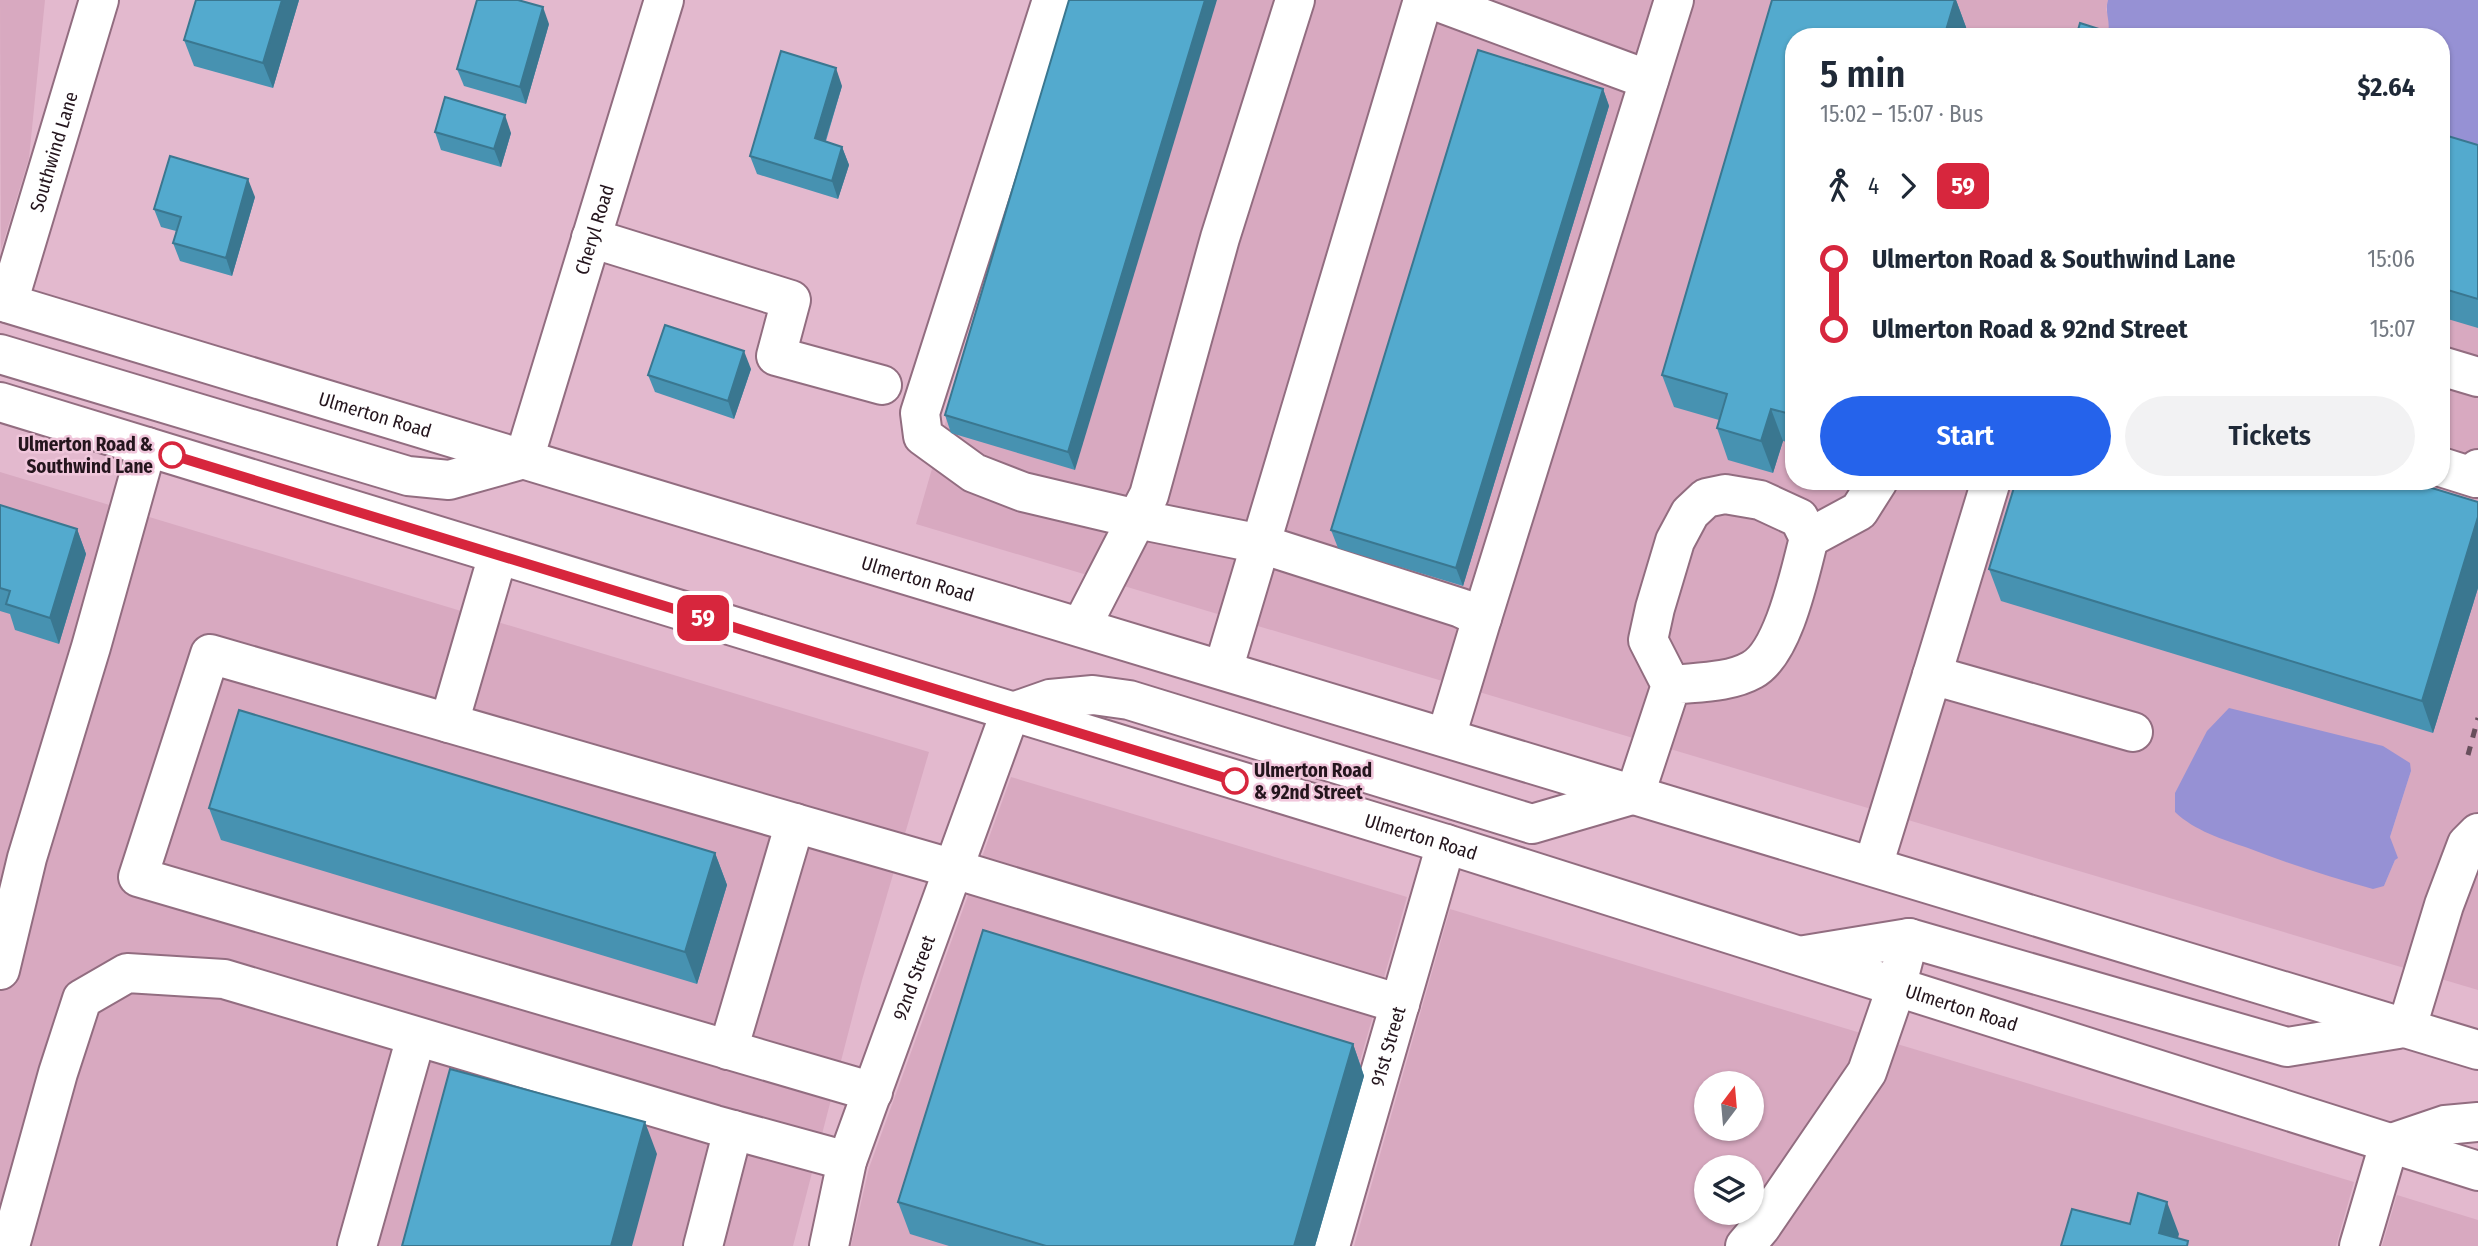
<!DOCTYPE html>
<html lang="en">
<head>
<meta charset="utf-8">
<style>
	:root { --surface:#fff; --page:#f2f2f3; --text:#1f2937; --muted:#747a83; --accent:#2563eb }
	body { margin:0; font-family:"Fira Sans Condensed",sans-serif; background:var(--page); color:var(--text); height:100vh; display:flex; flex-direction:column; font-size:26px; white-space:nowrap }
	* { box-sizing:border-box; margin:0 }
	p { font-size:23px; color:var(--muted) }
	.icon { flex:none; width:38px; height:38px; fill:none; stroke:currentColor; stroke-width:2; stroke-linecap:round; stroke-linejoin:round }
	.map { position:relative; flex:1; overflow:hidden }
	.panel { position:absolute; left:1785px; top:28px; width:665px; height:462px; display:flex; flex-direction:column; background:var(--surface); border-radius:28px; box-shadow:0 2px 5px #0004 }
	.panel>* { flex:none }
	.badge { padding:0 14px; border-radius:10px; font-size:24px; line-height:46px }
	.needle { width:46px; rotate:16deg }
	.fabs { position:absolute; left:1694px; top:1071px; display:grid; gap:14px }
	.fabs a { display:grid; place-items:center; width:70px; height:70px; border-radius:50%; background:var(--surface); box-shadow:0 2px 5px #0004; font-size:35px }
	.map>.badge { position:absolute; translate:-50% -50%; box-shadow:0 0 0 4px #fff }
	.legs { display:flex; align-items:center; gap:10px; height:77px; padding:0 35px; font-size:23px }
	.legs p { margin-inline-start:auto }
	.head { display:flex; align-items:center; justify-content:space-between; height:119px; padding:0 35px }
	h1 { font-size:38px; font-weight:600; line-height:52px }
	.cta { display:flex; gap:14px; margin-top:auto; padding:14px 35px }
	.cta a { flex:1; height:80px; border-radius:42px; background:var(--accent); color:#fff; font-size:28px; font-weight:600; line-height:80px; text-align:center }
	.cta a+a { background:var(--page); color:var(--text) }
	ul { padding:0 35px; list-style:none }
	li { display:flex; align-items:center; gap:24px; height:70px; font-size:26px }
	li i { display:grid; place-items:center; width:10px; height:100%; margin:0 9px; background:currentColor }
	li i::after { content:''; width:18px; height:18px; margin:-9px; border:5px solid; border-radius:50%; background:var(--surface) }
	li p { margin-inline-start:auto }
	li:first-child i { background:linear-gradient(#0000 50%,currentColor 0) }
	li:last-child i { background:linear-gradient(currentColor 50%,#0000 0) }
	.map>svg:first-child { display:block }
	.built { fill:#d8a9c0; fill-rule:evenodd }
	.water { fill:#9691d4 }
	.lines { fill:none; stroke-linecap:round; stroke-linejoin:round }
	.minor-casing { stroke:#926d80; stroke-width:42 }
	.major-casing { stroke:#926d80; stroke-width:42 }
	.minor { stroke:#fff; stroke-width:38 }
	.major { stroke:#fff; stroke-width:38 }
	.rail { stroke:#684f5c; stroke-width:5; stroke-dasharray:9 9; stroke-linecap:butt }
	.wall { fill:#4792b1 }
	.shaded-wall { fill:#3a7790 }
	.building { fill:#53aace; stroke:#3a7790; stroke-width:2 }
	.line-1-casing { stroke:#fff; stroke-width:16 }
	.line-1 { stroke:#d7263d; stroke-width:10 }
	.stop-1-dot { fill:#fff; stroke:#d7263d; stroke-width:3.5 }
	.labels { text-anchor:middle; stroke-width:5; stroke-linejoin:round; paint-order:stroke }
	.street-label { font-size:19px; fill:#24151d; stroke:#f0c6db }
	.stop-label { font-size:19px; font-weight:bold; fill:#24151d; stroke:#f0c6db; text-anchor:end }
</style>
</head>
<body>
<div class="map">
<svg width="2478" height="1246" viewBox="0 0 2478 1246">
	<rect width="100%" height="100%" fill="#e3b9ce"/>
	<g class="built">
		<polygon points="0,0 45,0 29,158 1,250"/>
		<path d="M 1068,0 L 2108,0 L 2106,9 L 2111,24 L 2107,37 L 1794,37 L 1794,481 L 2441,481 L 2441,168 L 2478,178 L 2478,990 L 916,524 ZM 2411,771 L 2390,837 L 2395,860 L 2384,886 L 2175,812 Z"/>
		<polygon points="0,472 929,752 862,980 793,1246 0,1246"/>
		<polygon points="1011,777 1407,897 1307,1246 851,1246 869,1168"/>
		<path d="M 1450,909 L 2354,1182 L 2336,1246 L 1354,1246 ZM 1706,1083 L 1752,1083 L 1752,1129 L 1706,1129 ZM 1706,1167 L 1752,1167 L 1752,1213 L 1706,1213 Z"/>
		<polygon points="2397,1195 2478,1220 2478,1246 2382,1246"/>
	</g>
	<g class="water">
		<path d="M 2108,0 L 2478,0 L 2478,178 L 2441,168 L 2441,37 L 2107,37 C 2112,21 2104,14 2108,0 Z"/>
		<path d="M 2229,708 L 2383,746 L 2410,763 L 2411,771 L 2390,837 L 2398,858 L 2395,860 L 2384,886 L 2373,889 C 2331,877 2289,864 2248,848 C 2222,839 2195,831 2175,812 L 2175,793 L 2207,731 Z"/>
	</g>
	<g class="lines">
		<defs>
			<g id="minor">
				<polyline points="1052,0 920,413 923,436 974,473 1023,492 1137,519 1261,544 1461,608 1482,618 1446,737"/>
				<polyline points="1433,0 1649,80"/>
				<polyline points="591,238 791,300 776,356 882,385"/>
				<path id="s1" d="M 8,303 L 99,0"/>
				<polyline points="2441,366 2478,377"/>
				<path id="s2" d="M 524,459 L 664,0"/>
				<polyline points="2441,467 2476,478 2478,469"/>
				<polyline points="1809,538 1859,511 1878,481"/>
				<polyline points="1482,618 1674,0"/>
				<polyline points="1081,627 1149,495 1220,238 1295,0"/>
				<polyline points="1223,670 1423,0"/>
				<polyline points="1932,675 1991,481"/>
				<polyline points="449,723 498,555"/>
				<path d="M 1635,794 L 1671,685 L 1648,640 L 1655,608 L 1675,541 L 1690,513 L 1706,498 L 1725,494 L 1760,500 L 1799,518 L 1809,538 C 1800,572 1784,653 1752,670 C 1729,683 1697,682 1671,685"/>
				<polyline points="1873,866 1932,675 2133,732"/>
				<polyline points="0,970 27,858 91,647 147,447"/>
				<polyline points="2407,1027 2444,905 2467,844 2478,833"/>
				<polyline points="728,1050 795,823"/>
				<polyline points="873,1092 138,877 210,654 954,869 1400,1004"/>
				<polyline points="10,1246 58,1073 82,999 127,973 224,979 715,1125 847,1161"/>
				<polyline points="357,1246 416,1037"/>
				<polyline points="703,1246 733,1130"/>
				<path id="s3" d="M 829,1246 L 847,1161 L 1010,713"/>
				<path id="s4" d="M 1330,1246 L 1446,844"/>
				<polyline points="1745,1246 1761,1227 1867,1072 1896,988 1909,938"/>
				<polyline points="2359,1246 2389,1144"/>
			</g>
			<g id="major">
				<path id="s5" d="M 0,301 L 2478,1050"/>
				<polyline points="0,354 408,476 449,480 524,459"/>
				<path id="s6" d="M 0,402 L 1446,844 L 2478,1171"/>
				<polyline points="1010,713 1050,699 1093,695 1129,700 1532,824 1635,794"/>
				<polyline points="1805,955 1909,938 2287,1047 2398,1029"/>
				<polyline points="2389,1144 2445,1125 2478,1122"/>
			</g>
		</defs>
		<use href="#minor" class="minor-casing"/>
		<use href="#major" class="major-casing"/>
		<use href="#minor" class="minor"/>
		<use href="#major" class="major"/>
		<polyline class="rail" points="2468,755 2478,718"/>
	</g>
	<g class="wall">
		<polygon points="299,0 273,88 194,66 184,40"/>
		<polygon points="1069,0 1075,470 951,433 945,415"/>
		<polygon points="1772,0 1956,0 1967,30 1965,37 1794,37 1794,444 1783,441 1773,473 1728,460 1717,428 1719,420 1674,407 1662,375"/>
		<polygon points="549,24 526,104 464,86 457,69"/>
		<polygon points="842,86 826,141 842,147 849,165 838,199 757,174 750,156"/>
		<polygon points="1603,89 1609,106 1463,586 1338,548 1331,530"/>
		<polygon points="435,132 511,133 501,167 441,150"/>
		<polygon points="2441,134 2478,145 2478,328 2441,317"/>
		<polygon points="255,197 232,276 180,261 173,243 176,231 161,227 154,209"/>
		<polygon points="751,369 734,419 655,392 648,375"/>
		<polygon points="2478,502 2478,588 2433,733 2001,601 1989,569"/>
		<polygon points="0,505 77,529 86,554 59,644 15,630 10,614 0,611"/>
		<polygon points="209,808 715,853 727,885 697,984 221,840"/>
		<polygon points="1353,1044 1364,1076 1315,1246 949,1246 910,1234 898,1202"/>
	</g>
	<g class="shaded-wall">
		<polygon points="282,0 299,0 273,88 263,63"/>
		<polygon points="1205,0 1217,0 1075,470 1068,452"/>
		<polygon points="1955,0 1956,0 1967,30 1965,37 1944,37"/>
		<polygon points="543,7 549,24 526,104 520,87"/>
		<polygon points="836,68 842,86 821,155 815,138"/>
		<polygon points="1603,89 1609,106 1463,586 1456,568"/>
		<polygon points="505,115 511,133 501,167 494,149"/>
		<polygon points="842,147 849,165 838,199 832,181"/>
		<polygon points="248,179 255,197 232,276 226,258"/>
		<polygon points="744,351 751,369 734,419 728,401"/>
		<polygon points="1771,409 1783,441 1773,473 1761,441"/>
		<polygon points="2478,517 2478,588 2433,733 2422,701"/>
		<polygon points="77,529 86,554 59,644 50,618"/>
		<polygon points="715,853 727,885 697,984 685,952"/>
		<polygon points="1353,1044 1364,1076 1315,1246 1294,1246"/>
		<polygon points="645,1122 657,1154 632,1246 611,1246"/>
		<polygon points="2167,1202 2179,1234 2176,1246 2159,1233"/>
	</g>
	<g class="building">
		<polygon points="196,0 282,0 263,63 184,40"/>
		<polygon points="477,0 518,0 543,7 520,87 457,69"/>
		<polygon points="1069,0 1205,0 1068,452 945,415"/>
		<polygon points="1772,0 1955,0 1944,37 1794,37 1794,415 1771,409 1761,441 1717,428 1727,394 1662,375"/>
		<polygon points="2080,23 2124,37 2076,37"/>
		<polygon points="1478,50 1603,89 1456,568 1331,530"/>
		<polygon points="781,51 836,68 815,138 842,147 832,181 750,156"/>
		<polygon points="445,97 505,115 494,149 435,132"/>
		<polygon points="2441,134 2478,145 2478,299 2441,288"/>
		<polygon points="170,156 248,179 226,258 173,243 181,217 154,209"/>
		<polygon points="665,325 744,351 728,401 648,375"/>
		<polygon points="2016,481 2409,481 2478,502 2478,517 2422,701 1989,569"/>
		<polygon points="0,505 77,529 50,618 6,604 10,591 0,588"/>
		<polygon points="239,710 715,853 685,952 209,808"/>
		<polygon points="983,930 1353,1044 1294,1246 1046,1246 898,1202"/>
		<polygon points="450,1069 645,1122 611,1246 402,1246"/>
		<polygon points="2138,1193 2167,1202 2159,1233 2188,1241 2187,1246 2061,1246 2072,1209 2130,1224"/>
	</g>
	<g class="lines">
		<defs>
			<polyline id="line-1" points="172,455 1235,781"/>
		</defs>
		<use href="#line-1" class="line-1-casing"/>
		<use href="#line-1" class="line-1"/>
	</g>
	<g class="stop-1-dot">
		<circle cx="172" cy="455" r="12"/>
		<circle cx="1235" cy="781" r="12"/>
	</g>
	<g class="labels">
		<g class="street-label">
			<text dy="7" stroke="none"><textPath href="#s1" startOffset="158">Southwind Lane</textPath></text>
			<text dy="7" stroke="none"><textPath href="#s2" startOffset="240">Cheryl Road</textPath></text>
			<text dy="7" stroke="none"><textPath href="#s5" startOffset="392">Ulmerton Road</textPath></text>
			<text dy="7" stroke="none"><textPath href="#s5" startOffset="959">Ulmerton Road</textPath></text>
			<text dy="7" stroke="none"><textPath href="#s6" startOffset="1486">Ulmerton Road</textPath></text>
			<text dy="7" stroke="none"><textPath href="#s3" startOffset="282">92nd Street</textPath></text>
			<text dy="7" stroke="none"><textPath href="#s6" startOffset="2053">Ulmerton Road</textPath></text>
			<text dy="7" stroke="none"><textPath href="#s4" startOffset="208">91st Street</textPath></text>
		</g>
		<g class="stop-label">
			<text x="153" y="451">Ulmerton Road &amp;<tspan x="153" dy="22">Southwind Lane</tspan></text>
			<text x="1254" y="777" text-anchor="start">Ulmerton Road<tspan x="1254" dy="22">&amp; 92nd Street</tspan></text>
		</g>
	</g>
</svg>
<div class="fabs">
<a><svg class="needle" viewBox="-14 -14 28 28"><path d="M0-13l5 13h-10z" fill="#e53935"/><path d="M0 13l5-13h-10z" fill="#747a83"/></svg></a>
<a><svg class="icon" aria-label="layers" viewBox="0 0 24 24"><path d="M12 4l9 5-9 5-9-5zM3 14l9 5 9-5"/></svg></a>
</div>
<b class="badge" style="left:703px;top:618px;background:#d7263d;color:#fff">59</b>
<section class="panel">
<div class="head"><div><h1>5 min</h1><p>15:02 – 15:07 · Bus</p></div><b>$2.64</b></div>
<div class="legs"><svg class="icon" aria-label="walk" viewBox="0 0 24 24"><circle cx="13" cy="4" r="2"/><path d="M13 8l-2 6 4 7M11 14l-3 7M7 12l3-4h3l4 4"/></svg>4<svg class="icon" aria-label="forward" viewBox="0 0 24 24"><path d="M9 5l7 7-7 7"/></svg><b class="badge" style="background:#d7263d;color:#fff">59</b></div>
<ul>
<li><i style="color:#d7263d"></i><b>Ulmerton Road &amp; Southwind Lane</b><p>15:06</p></li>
<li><i style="color:#d7263d"></i><b>Ulmerton Road &amp; 92nd Street</b><p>15:07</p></li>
</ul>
<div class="cta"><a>Start</a><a>Tickets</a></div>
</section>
</div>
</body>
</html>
